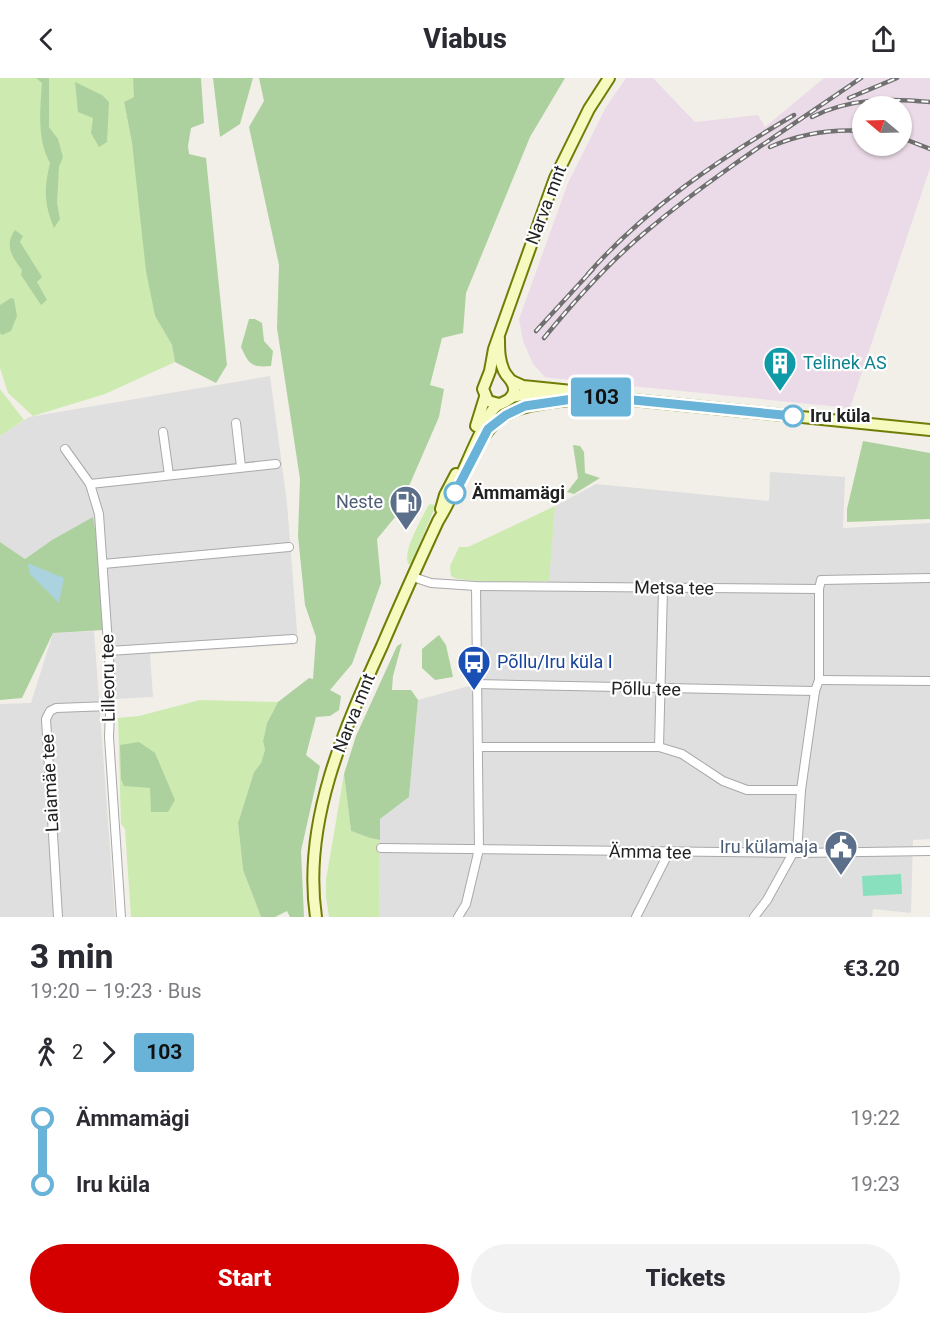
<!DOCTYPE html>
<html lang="en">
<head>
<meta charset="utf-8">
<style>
	:root { --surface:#fff; --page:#f2f2f3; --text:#2b2b33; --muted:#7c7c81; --accent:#d40000 }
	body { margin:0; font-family:Roboto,sans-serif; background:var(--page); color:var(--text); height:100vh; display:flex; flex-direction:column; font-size:22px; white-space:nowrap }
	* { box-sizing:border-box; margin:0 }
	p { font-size:20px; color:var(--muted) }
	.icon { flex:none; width:33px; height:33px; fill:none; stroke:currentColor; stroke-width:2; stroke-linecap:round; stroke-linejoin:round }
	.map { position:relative; height:839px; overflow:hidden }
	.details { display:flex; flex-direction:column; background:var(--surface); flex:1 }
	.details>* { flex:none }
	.badge { padding:0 12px; border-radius:4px; font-size:21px; line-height:39px }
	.needle { width:39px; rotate:289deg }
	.tools { position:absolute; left:852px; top:18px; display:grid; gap:12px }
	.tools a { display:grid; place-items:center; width:60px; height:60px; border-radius:50%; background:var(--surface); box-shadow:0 2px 4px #0004; font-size:30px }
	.map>.badge { position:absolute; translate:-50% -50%; box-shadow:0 0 0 3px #fff }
	.legs { display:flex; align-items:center; gap:9px; height:66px; padding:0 30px; font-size:20px }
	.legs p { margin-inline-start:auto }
	.summary { display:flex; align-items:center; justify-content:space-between; height:102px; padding:0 30px }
	h1 { font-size:33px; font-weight:800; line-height:45px }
	.primary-button { display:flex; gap:12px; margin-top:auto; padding:12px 30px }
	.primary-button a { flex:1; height:69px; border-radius:36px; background:var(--accent); color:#fff; font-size:24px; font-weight:800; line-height:69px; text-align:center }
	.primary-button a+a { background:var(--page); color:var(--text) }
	ul { padding:0 30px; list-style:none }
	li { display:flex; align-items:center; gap:21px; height:66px; font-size:22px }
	li i { display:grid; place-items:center; width:9px; height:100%; margin:0 8px; background:currentColor }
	li i::after { content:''; width:15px; height:15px; margin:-8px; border:4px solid; border-radius:50%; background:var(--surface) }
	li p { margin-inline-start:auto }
	li:first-child i { background:linear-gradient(#0000 50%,currentColor 0) }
	li:last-child i { background:linear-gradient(currentColor 50%,#0000 0) }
	header { display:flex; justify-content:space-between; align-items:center; height:78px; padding:0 30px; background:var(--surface); font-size:27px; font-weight:800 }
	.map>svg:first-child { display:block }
	.residential { fill:#e0dfdf }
	.industrial { fill:#ebdbe8; fill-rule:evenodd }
	.grass { fill:#cdebb0 }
	.forest { fill:#add19e }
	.pitch { fill:#88e0be }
	.water { fill:#aad3df }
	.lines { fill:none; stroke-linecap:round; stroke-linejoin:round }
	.street-casing { stroke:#a9a9a9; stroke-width:10 }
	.secondary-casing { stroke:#707d05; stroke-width:14 }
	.street { stroke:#fff; stroke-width:8 }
	.secondary { stroke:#f7fabf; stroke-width:10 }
	.rail-casing { stroke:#707070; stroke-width:4.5 }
	.rail { stroke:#fff; stroke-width:2; stroke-dasharray:7; stroke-linecap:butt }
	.line-1-casing { stroke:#fff; stroke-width:14 }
	.line-1 { stroke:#69b3d9; stroke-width:9 }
	.stop-1-dot { fill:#fff; stroke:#69b3d9; stroke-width:3 }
	.labels { text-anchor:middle; stroke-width:4.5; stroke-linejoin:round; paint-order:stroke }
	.street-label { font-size:18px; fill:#222; stroke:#fff }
	.culture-label { font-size:18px; fill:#0d838f; stroke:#fff; text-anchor:start }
	.stop-label { font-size:18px; font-weight:bold; fill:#222; stroke:#fff; text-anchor:start }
	.service-label { font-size:18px; fill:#4e5e75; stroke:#fff; text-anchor:end }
	.transit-label { font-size:18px; fill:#164399; stroke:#fff; text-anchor:start }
</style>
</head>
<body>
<header><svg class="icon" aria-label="back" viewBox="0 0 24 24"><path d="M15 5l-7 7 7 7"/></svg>Viabus<svg class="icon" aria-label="share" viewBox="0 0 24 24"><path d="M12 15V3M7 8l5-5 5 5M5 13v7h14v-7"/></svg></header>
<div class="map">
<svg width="930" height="839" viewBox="0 0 930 839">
	<rect width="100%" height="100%" fill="#f2efe9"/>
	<g class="residential">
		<polygon points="270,298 287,425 298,566 150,576 153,619 115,621 104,552 52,462 25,481 0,464 0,358 29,339"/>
		<polygon points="770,394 845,399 843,450 930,445 930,761 913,762 911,835 873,831 872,839 379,839 380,741 409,719 418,622 476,606 476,508 548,507 555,428 596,406 769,423"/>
		<polygon points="94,553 115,839 0,839 0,626 31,625 53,555"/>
	</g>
	<path class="industrial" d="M 626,0 L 653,0 L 695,44 L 758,37 L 765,49 L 824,0 L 930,0 L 930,90 L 850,330 L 551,300 L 545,299 L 533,286 L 523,263 L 519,241 L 568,105 L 606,29 ZM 862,28 L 902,28 L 902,68 L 862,68 Z"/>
	<g class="grass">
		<polygon points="0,0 133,0 135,19 124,24 132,65 155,238 172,267 175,284 105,316 33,338 8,315 0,290"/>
		<polygon points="0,311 24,342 0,358"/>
		<path d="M 430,426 L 435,427 L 435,429 L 411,486 L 408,486 C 403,472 421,442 428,428 Z"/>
		<path d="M 555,428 L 549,503 C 533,503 459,506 451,498 L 450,488 L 459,469 L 468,469 Z"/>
		<polygon points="200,622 278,624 267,645 263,663 265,672 261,685 254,694 238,745 243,792 261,839 131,839 125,751 121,746 118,640 139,638"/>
		<polygon points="344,696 351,753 370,760 380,762 379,839 329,839 326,819 326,802"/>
	</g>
	<g class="forest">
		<path d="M 36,0 L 49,0 L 49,49 L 58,61 L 63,79 L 59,89 L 57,125 L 60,141 L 54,150 C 44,126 44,110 50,85 C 37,61 40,32 42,5 Z"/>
		<polygon points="133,0 201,0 204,45 191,50 188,68 189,76 206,80 227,287 216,305 175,284 172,267 155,238 146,193 132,65 124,24 134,19"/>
		<polygon points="213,0 253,0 240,46 220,59"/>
		<polygon points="259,0 565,0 530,59 466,215 463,255 442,260 430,307 444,311 439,339 396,438 377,461 381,505 352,586 330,612 341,618 339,632 330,638 316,639 306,677 320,688 301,773 304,839 290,839 287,833 275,839 261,839 243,792 238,745 254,694 261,685 265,672 263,663 267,645 278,624 309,600 313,601 316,559 305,527 298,458 300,401 277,250 279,187 249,49 264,23"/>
		<polygon points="75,4 102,17 109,24 107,64 99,69 91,55 93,40 78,34"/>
		<path d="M 15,152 L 23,158 L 20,164 L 42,199 L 37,204 L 47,222 L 41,227 L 21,197 L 22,192 C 12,179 4,167 15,152 Z"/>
		<polygon points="11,220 14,221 17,238 11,253 2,257 0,255 0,227"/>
		<path d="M 249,241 L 255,241 L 262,245 L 264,263 L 273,273 L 271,288 C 251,290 249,286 241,269 Z"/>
		<polygon points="863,363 930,375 930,441 847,444 847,431"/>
		<polygon points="573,367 580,368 584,374 585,395 600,400 574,416 567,414 578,400"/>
		<polygon points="93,439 101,488 104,552 53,555 22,620 0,622 0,464 25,481 52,462"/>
		<polygon points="439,557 446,567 453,599 435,602 422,590 422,571"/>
		<polygon points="402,565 393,598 392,612 411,612 418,622 409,719 380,741 380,762 370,760 351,753 344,696 356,658 397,568"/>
		<polygon points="139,664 155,675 175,722 168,734 151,734 150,710 124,708 121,701 120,667"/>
	</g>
	<polygon class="pitch" points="901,796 902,816 863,818 862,798"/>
	<polygon class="water" points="28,486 30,486 64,500 59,525 30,496"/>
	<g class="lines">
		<defs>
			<g id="street">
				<polyline points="236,345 241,389"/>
				<polyline points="163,354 169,397"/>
				<polyline points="65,371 90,406 99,436 111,609 109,659 121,839"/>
				<polyline points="90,406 276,386"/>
				<polyline points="103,486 289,469"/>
				<polyline points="413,499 431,505 476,508 819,511 821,502 930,500"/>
				<polyline points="109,573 293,561"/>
				<polyline points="819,602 930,603"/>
				<polyline points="476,606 815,613"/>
				<polyline points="479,669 659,669 682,676 723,703 747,712 801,712"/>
				<polyline points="659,669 663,510"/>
				<polyline points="381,770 797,775 930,773"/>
				<polyline points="797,775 801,712 815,613 819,602 819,511"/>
				<polyline points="58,839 46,641 50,633 56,630 110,628"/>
				<polyline points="458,839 466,826 479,771 476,508"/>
				<polyline points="636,839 669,774"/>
				<polyline points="754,839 767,822 793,775"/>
			</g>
			<g id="secondary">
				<polyline points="512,303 523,308 572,313 593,318 930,352"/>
				<polyline points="511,319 527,316 557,319"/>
				<polyline points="499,326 488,323 483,311 490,293 494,271 555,100 589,31 609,0"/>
				<polyline points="476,348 485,319"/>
				<path d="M 485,357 C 505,325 543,326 576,321"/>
				<polyline points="441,431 445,417 456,396"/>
				<path d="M 316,839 C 302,745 344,651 382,568 C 400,526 419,484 438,443 C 458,411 469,375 487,342 C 489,337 493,330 498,327 C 505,323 512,323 514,313 C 515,303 507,300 504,293 C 499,282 499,272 499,261"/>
			</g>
		</defs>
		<use href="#street" class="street-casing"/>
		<use href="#secondary" class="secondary-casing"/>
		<use href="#street" class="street"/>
		<use href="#secondary" class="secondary"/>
		<defs>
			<g id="rail">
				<polyline points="849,20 897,0"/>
				<path d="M 812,39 C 849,20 890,20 930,24"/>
				<polyline points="902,60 930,71"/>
				<path d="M 770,69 C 800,56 830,51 862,53"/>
				<path d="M 588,196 C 645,131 719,81 794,37"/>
				<polyline points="536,253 593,191"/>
				<path d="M 544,260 C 576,221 610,183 649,151 C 715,96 790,49 861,0"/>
			</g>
		</defs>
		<use href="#rail" class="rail-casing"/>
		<use href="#rail" class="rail"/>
	</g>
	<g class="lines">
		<defs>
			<polyline id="line-1" points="455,415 488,351 506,337 525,328 593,318 793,338"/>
		</defs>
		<use href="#line-1" class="line-1-casing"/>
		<use href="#line-1" class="line-1"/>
	</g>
	<defs>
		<symbol id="building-pin" viewBox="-11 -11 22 30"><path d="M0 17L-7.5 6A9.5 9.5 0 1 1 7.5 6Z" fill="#0f9aa8" stroke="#fff"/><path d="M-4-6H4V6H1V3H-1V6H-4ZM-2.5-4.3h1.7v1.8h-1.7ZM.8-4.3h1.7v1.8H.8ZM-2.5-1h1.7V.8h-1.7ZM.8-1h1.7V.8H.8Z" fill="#fff"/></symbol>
		<symbol id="fuel-pin" viewBox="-11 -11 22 30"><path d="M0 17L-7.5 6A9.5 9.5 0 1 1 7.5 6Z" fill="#5c6f8a" stroke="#fff"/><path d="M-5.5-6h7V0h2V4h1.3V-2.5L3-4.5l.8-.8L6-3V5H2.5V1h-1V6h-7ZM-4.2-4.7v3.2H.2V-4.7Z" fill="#fff"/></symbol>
		<symbol id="bus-pin" viewBox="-11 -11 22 30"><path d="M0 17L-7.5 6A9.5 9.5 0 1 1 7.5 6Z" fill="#1a4fb4" stroke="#fff"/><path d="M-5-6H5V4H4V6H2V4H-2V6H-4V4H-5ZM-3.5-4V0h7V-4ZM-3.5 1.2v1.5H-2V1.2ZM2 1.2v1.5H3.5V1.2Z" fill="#fff"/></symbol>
		<symbol id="civic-pin" viewBox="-11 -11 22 30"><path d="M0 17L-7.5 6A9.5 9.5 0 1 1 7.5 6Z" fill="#5c6f8a" stroke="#fff"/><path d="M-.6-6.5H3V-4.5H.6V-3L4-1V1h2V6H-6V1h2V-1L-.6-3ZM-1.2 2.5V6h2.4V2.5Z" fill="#fff"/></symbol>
	</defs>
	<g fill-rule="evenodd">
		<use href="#building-pin" x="761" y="266" width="38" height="52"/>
		<use href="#fuel-pin" x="387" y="405" width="38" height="52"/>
		<use href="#bus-pin" x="455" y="565" width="38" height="52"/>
		<use href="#civic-pin" x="822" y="750" width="38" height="52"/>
	</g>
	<g class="stop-1-dot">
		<circle cx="793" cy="338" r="10"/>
		<circle cx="455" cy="415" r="10"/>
	</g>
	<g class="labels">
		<g class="street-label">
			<text transform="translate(546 127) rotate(-69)" y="6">Narva mnt</text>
			<text transform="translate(674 510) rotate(1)" y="6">Metsa tee</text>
			<text transform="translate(108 600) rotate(-91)" y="6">Lilleoru tee</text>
			<text transform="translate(646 611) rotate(1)" y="6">Põllu tee</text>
			<text transform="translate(354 635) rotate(-68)" y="6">Narva mnt</text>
			<text transform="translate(50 705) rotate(-93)" y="6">Laiamäe tee</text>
			<text transform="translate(650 774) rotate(1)" y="6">Ämma tee</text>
		</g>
		<g class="culture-label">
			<text x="803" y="291">Telinek AS</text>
		</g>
		<g class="stop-label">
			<text x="810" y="344">Iru küla</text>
			<text x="472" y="421">Ämmamägi</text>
		</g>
		<g class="service-label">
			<text x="383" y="430">Neste</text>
			<text x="818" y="775">Iru külamaja</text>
		</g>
		<g class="transit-label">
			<text x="497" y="590">Põllu/Iru küla I</text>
		</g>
	</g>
</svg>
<div class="tools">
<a><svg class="needle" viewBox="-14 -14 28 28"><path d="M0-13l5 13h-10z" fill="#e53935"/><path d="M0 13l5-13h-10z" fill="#7c7c81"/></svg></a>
</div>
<b class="badge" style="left:601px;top:319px;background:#69b3d9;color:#111">103</b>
</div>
<section class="details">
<div class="summary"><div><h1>3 min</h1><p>19:20 – 19:23 · Bus</p></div><b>€3.20</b></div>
<div class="legs"><svg class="icon" aria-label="walk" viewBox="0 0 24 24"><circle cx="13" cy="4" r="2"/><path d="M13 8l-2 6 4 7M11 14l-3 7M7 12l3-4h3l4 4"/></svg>2<svg class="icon" aria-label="forward" viewBox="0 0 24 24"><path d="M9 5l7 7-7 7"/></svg><b class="badge" style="background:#69b3d9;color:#111">103</b></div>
<ul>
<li><i style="color:#69b3d9"></i><b>Ämmamägi</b><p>19:22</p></li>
<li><i style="color:#69b3d9"></i><b>Iru küla</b><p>19:23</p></li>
</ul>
<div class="primary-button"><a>Start</a><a>Tickets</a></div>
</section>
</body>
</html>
